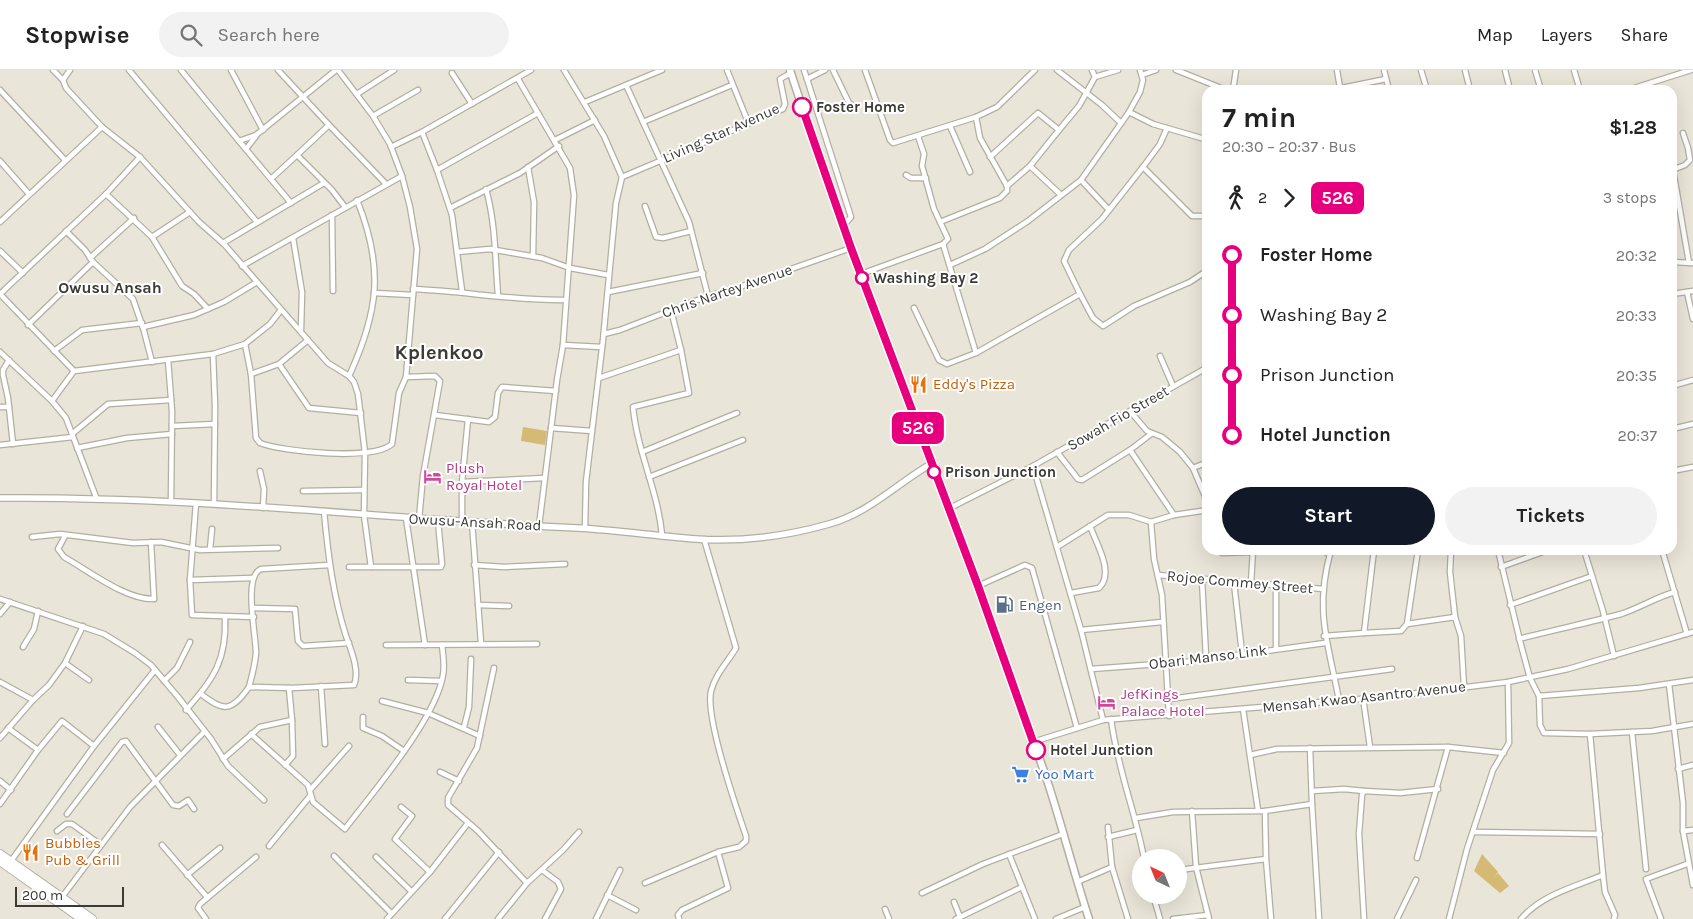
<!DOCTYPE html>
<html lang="en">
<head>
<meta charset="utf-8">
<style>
	:root { --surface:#fff; --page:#f2f2f2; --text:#222; --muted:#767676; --line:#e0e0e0; --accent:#111827 }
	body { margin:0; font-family:Karla,sans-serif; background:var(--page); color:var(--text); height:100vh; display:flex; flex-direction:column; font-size:19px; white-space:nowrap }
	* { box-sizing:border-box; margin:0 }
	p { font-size:16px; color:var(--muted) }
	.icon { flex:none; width:28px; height:28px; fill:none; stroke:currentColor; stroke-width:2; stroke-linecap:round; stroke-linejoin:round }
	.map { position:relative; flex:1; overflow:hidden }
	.drawer { position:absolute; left:1202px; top:15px; width:475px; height:470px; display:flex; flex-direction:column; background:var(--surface); border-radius:15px; box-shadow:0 5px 20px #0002 }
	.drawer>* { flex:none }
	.badge { padding:0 10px; border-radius:8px; font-size:18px; line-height:32px }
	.needle { width:32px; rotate:317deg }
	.fabs { position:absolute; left:1132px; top:779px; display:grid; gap:10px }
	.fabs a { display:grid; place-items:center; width:55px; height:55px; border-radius:50%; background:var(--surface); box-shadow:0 5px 20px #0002; font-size:25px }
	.scale { position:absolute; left:15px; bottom:12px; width:109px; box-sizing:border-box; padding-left:5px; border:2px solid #3c3a35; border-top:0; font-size:14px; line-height:18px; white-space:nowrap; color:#3c3a35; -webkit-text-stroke:4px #fff; paint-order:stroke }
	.map>.badge { position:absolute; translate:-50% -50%; box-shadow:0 0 0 2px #fff }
	.legs { display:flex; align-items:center; gap:8px; height:55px; padding:0 20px; font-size:16px }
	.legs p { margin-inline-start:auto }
	.head { display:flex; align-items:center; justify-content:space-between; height:85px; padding:0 20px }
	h1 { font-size:28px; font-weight:700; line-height:38px }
	.cta { display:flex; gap:10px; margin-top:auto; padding:10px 20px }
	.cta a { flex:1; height:58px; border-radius:30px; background:var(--accent); color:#fff; font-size:20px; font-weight:700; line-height:58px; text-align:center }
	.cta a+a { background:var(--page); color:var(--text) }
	ul { padding:0 20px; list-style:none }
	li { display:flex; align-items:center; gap:18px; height:60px; font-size:19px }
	li i { display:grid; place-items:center; width:8px; height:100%; margin:0 6px; background:currentColor }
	li i::after { content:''; width:12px; height:12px; margin:-6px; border:4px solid; border-radius:50%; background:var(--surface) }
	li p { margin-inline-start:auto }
	li:first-child i { background:linear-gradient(#0000 50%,currentColor 0) }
	li:last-child i { background:linear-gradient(currentColor 50%,#0000 0) }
	header { display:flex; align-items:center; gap:30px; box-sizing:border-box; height:70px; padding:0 25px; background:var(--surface); border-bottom:1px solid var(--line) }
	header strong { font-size:24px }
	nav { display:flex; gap:28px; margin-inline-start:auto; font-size:18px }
	.search { width:350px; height:45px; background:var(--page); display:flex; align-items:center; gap:12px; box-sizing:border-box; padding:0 18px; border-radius:28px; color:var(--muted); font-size:19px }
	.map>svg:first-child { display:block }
	.green { fill:#d4ba73 }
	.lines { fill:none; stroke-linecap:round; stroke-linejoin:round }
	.street-casing { stroke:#b3aea2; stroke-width:7 }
	.secondary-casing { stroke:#b3aea2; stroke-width:8 }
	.primary-casing { stroke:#b3aea2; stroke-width:9 }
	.highway-casing { stroke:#b3aea2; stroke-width:10 }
	.street { stroke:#fff; stroke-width:4.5 }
	.secondary { stroke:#fff; stroke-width:5.5 }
	.primary { stroke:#fff; stroke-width:6 }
	.highway { stroke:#fff; stroke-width:8 }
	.line-1-casing { stroke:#fff; stroke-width:11 }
	.line-1 { stroke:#e6007e; stroke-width:8 }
	.stop-1-dot { fill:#fff; stroke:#e6007e; stroke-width:2.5 }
	.labels { text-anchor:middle; stroke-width:4; stroke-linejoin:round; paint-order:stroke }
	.stop-label { font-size:15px; font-weight:bold; fill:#3c3a35; stroke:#fff; text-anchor:start }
	.street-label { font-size:15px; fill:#3c3a35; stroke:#fff }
	.food-label { font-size:15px; fill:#c56008; stroke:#fff; text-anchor:start }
	.hotel-label { font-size:15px; fill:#b23c85; stroke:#fff; text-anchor:start }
	.service-label { font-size:15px; fill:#4e5e75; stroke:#fff; text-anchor:start }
	.shop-label { font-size:15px; fill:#366cbe; stroke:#fff; text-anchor:start }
	.neighbourhood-label { font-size:16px; font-weight:bold; fill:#3c3a35; stroke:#fff }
	.district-label { font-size:20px; font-weight:bold; fill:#3c3a35; stroke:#fff }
</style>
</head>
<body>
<header>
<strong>Stopwise</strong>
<div class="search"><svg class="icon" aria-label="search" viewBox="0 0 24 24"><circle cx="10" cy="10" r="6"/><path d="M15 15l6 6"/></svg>Search here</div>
<nav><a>Map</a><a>Layers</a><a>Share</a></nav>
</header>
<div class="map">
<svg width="1693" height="849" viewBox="0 0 1693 849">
	<rect width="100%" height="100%" fill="#e9e5d8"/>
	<g class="green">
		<polygon points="523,357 547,361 545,375 521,371"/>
		<polygon points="1482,784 1498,802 1494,807 1498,803 1509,816 1500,823 1474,801"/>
	</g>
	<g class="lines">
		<defs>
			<g id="street">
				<polyline points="53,0 63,10"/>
				<polyline points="70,0 63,10 66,18 102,57 140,87 199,152 224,174 328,293 349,306 354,312 358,324 365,383 364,445 371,497 441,497 442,494 438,451"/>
				<polyline points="129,0 257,152"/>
				<polyline points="181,0 239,71 256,65 336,0"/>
				<polyline points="231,0 263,60"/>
				<polyline points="278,0 329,55"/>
				<polyline points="727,0 748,52"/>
				<polyline points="804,0 807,9"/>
				<polyline points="825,0 807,9 851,147 844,155"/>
				<polyline points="833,0 849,33 855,37"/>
				<polyline points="865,0 890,70 893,73 976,47 997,37 1035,0"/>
				<polyline points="1057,0 1102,35 1121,53"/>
				<polyline points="1092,0 1095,7 1118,0"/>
				<polyline points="1176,0 1226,20"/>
				<polyline points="1337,0 1340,18"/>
				<polyline points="1384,0 1389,20"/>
				<polyline points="1421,0 1427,20"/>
				<polyline points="1465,0 1470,20"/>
				<polyline points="1505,0 1510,20"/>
				<polyline points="1535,0 1541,20"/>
				<polyline points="1574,0 1580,20"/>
				<polyline points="452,3 472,34"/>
				<polyline points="1142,5 1156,0"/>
				<polyline points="518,9 570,98 574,125 563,275 557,310 539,456"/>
				<polyline points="626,15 689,152 708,226"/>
				<polyline points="0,20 65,90"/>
				<polyline points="1233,20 1236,0"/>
				<polyline points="1332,20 1386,9"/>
				<polyline points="1628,20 1691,0"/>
				<polyline points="357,24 394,0"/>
				<polyline points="585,32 662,0"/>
				<polyline points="1129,42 1153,54 1208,70"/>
				<polyline points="373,46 418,20"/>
				<polyline points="643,52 732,15"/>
				<polyline points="950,56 970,102"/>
				<polyline points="422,62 437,100"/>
				<polyline points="918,66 924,84 922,96 934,139 948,169 943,174"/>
				<polyline points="555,70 595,50"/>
				<polyline points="239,71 291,133"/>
				<polyline points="391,77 422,62 531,0"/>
				<polyline points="246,79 256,66"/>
				<polyline points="990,87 1038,43 1059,60 1079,36 1095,7"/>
				<polyline points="0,91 29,124"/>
				<polyline points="1030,96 1059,60"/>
				<polyline points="528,97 534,132 533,186"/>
				<polyline points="1143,97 1192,146 1208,146"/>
				<polyline points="1672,100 1685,95 1690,90 1688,78 1683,63"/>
				<polyline points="1673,100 1689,193"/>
				<polyline points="906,105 911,108 926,108"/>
				<polyline points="622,107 783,39 785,34 780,9 791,3"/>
				<polyline points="272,108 297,85"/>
				<polyline points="1081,110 1109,140"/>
				<polyline points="1007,116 1030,96 1060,124"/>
				<path d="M 486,119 C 496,155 495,189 498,225"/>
				<polyline points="106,124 152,167 182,216 194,224 208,239"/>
				<polyline points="645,136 656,167 663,168 691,161"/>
				<polyline points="345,137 332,120 297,85 329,55 386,114"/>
				<polyline points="450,138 520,103 559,76"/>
				<polyline points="332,145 333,221"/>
				<polyline points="0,152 102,57"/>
				<polyline points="940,152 1000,128 1007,121 1007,116 980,68 976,47"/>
				<polyline points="152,167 190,142"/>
				<polyline points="293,168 302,222 301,260"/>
				<polyline points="223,173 324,113"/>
				<polyline points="0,181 23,203"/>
				<polyline points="457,182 490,179 542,188 570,198 608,205"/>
				<polyline points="90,188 134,148"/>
				<polyline points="93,192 133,229 144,261 152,292"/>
				<polyline points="1672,192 1693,193"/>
				<polyline points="950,195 985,179 1028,151 1081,110 1129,42 1140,22 1143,10 1140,0"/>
				<polyline points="242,196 402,106"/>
				<polyline points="861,204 943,174 976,283"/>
				<path d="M 413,219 C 464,221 515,231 565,230"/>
				<polyline points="462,221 452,145 437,100 538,43"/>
				<polyline points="608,222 703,203"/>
				<polyline points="1687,222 1693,249"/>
				<polyline points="374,223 413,225"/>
				<polyline points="0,224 106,124 140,87"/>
				<polyline points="0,224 74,301"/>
				<polyline points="1080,224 1093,248 1103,256 1134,236 1190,212 1208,200"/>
				<polyline points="1672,224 1693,221"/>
				<polyline points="914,238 939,290 947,294 976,283 1080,224 1064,191 1069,180 1102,149 1143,97 1160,74 1167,58"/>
				<polyline points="28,255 93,192 85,180 66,161"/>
				<polyline points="143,257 194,245 224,232 257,212"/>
				<polyline points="604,264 620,260 708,226 734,219 851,178"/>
				<path d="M 245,274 L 251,304 L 256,368 L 260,373 C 284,382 373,391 392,374 L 399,323 L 406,307 L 417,179 L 410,137 L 402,106 L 390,74 L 373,46 L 338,0"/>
				<polyline points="563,275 602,277"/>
				<polyline points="54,281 82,260 142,253"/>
				<polyline points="0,282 52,331 66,348 96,427"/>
				<polyline points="213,284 215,336 214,434"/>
				<polyline points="1160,286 1173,316"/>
				<polyline points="9,290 3,300 3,305 8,328 13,374"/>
				<polyline points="168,290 172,341 171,431"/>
				<polyline points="279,294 309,338 361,343"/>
				<polyline points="251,304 279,294 308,270"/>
				<path d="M 349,306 C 379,241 384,197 357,130"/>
				<polyline points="406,307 435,306 440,311 423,406 419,449"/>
				<polyline points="599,308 681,280 671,240"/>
				<polyline points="1672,316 1693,310"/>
				<polyline points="52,331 74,301 213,284 245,274 270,254 281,240"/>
				<polyline points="0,337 9,337"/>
				<polyline points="1130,341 1147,361 1162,367 1180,382 1193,398"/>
				<polyline points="435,345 489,352 495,347 498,323 502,317 556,321"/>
				<polyline points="1208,352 1208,356"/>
				<polyline points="172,356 215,354"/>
				<polyline points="551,358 592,361 603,270 616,133 622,107 604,66 564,0"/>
				<polyline points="1672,359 1693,354"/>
				<polyline points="72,364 108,334 171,330"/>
				<polyline points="0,375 73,367"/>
				<polyline points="77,378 127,368 172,364"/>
				<polyline points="1130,380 1174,445"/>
				<polyline points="642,382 737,343"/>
				<polyline points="1057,382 1078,409 1082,410 1130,380 1151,364"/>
				<polyline points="1208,392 1193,398 1208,433"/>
				<polyline points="1033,396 1081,560 1103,650"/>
				<polyline points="260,401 264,419 263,438"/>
				<polyline points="1672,401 1693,397"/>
				<polyline points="649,407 743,370"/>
				<polyline points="462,412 544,408"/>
				<polyline points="303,421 364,420"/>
				<polyline points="196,433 190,510 192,545 254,547"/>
				<polyline points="948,439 1033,396 1208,297"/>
				<polyline points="406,448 425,575"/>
				<polyline points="462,452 462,412 468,349"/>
				<polyline points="472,452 481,573"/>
				<polyline points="1151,452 1154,489 1162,525 1169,646"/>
				<polyline points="585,458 586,412 592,361"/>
				<path d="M 662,465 C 658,421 637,381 633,337 L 689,323 L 681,280"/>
				<path d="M 65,466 L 58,479 L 64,487 C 89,501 126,530 154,529 L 151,472"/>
				<polyline points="32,467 60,464 133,473 161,472 200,480 278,478"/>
				<path d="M 704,469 L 736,578 C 727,593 716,603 711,621 C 705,648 736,737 746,766 L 746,771 L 739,777 L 718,782"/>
				<polyline points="1057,477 1108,445 1129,445 1151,452 1174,445 1208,440"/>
				<polyline points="210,479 212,459"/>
				<polyline points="1320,480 1330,484"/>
				<path d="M 1331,480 C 1314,540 1328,572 1339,630"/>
				<polyline points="1451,480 1450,502 1455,547"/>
				<polyline points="1498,480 1521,575 1530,608 1539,626 1540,655 1544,663 1590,664 1652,661 1693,654"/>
				<polyline points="1584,480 1603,541 1614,586"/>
				<polyline points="1662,480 1687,564"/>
				<polyline points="1222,483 1253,482"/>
				<polyline points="474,495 504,497 565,494"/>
				<polyline points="349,497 371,497"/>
				<polyline points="1501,497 1548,480"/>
				<polyline points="1158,505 1323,519"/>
				<polyline points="190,510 252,508"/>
				<polyline points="1202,510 1206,587"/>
				<polyline points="1234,513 1242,583"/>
				<polyline points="1251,513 1253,480"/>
				<polyline points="978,516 1025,495 1032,498 1077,658"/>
				<path d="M 1071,523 L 1099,518 C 1115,503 1096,473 1090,456"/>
				<polyline points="0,529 104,564 135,583 151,595 178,627 211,669 228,696 264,730"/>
				<polyline points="478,535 509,536"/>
				<polyline points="1510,535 1592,506"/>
				<polyline points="253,538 295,539 298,571 303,576 349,573"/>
				<polyline points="0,544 10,532"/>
				<polyline points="1407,554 1418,480"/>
				<polyline points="1081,560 1162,552"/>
				<polyline points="1364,563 1401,561 1407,554 1455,547 1461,566 1464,617"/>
				<polyline points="1324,566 1364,563 1374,480"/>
				<path d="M 1519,569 C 1553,560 1588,553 1621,544 C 1640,538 1656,527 1675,522"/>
				<polyline points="386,575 537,574"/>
				<polyline points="23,577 34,559 38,541"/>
				<polyline points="1276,578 1276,516"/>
				<polyline points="65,593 89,610"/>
				<polyline points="494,598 477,678 448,728 448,735 478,761 527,813"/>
				<polyline points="1091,599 1185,592 1325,573"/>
				<polyline points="408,610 441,611"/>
				<polyline points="164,611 177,598 190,572"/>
				<polyline points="0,612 33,630"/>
				<polyline points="1669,614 1683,733 1683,761 1693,815"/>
				<polyline points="321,616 325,674"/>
				<path d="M 249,617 C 252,606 255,595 256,583 C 256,565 243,506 261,499 L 329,495"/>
				<path d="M 201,624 C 223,641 231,643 249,617 L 292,618 L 354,615 C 360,601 351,580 346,566 C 333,525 328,485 324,441"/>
				<polyline points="1539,626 1639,618 1693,610"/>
				<polyline points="1363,628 1370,677"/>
				<polyline points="1170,629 1392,599"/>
				<polyline points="382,631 428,643 480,666"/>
				<polyline points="1243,639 1258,740"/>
				<path d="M 186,640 C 214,609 227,589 225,547"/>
				<polyline points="363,647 363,658 382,666 404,681"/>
				<path d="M 1111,649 C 1117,697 1135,741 1144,788"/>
				<polyline points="158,657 180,685"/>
				<polyline points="464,657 469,637 471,589"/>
				<polyline points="8,658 38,680"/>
				<polyline points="1632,662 1646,799"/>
				<path d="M 251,664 L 308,715 L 313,732 L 345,759 C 373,722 436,649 443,605 C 445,595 443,585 442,575"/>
				<polyline points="0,668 33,630 49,615 65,593 83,556"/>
				<polyline points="1033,672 1103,650 1385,627 1508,612 1568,599 1693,562"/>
				<polyline points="1310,678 1312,734"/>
				<polyline points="1250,685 1277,679 1448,677"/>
				<polyline points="223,689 260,657 292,650 289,618"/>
				<polyline points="285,695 293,686 292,650"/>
				<polyline points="1678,699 1693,695"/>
				<polyline points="440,702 459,711"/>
				<polyline points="0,711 11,720"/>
				<polyline points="311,719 349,676"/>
				<polyline points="1312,721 1344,719 1364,721"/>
				<polyline points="0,734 38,680 62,651 94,676"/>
				<polyline points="401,737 412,746 395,769 430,802"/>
				<polyline points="1192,741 1196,797 1209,849"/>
				<polyline points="1265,741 1266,789 1271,849"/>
				<polyline points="67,744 122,672 126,671 173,735 179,736 188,730 194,739"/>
				<polyline points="1136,748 1173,742 1265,741 1312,734 1319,849"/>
				<polyline points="1108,757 1112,797 1128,849"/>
				<polyline points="57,761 66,754 72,754 101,775"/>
				<polyline points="1683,761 1693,760"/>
				<polyline points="1474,762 1600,764"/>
				<polyline points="1108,767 1137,760"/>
				<polyline points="162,775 207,827"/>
				<polyline points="269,776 310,726"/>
				<polyline points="1009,784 1035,849"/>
				<polyline points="334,786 391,843"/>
				<polyline points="376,787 411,821"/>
				<polyline points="1417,788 1448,677 1504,683"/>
				<polyline points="11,791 94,676 155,600"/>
				<polyline points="542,800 558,812 561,819 545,849"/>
				<polyline points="1179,800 1266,789"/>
				<polyline points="187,805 220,778"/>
				<polyline points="1603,805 1605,822 1615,845 1614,849"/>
				<polyline points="1077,812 1112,797"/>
				<polyline points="645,813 718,782 728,818 682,840 678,845 679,849"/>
				<polyline points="922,823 983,794 1063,764"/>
				<polyline points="607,825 636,840"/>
				<polyline points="1153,825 1160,849"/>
				<polyline points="62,827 130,737 204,662"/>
				<polyline points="954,832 960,847"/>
				<polyline points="885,839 889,849"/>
				<polyline points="206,849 198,838 200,834 256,787"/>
				<polyline points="387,849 430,802 468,753"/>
				<polyline points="445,849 499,782"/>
				<polyline points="498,849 527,813 563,780 579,762"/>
				<polyline points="596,849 620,800"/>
				<polyline points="956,849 1022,817"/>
				<polyline points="1056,849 1085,837"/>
				<polyline points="1173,849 1208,845"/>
				<polyline points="1364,849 1359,764 1362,725 1364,721 1400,723 1438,719"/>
				<polyline points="1397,849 1416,810"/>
				<polyline points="1449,849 1467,779 1493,700 1509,673 1508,612"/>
				<path d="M 1521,849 C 1541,825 1574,817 1603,805 L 1590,664"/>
				<polyline points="1661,849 1646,809 1687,794"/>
			</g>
			<path id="secondary" d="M 0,428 C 193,426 385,449 577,458 C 617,460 657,466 696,469 C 739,472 787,466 829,454 C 869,443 896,414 931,394"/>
			<path id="primary" d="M 790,0 C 868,240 965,472 1047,710 C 1062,756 1074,803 1089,849"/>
			<g id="highway">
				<polyline points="0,784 92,849"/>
				<polyline points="0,791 82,849"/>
			</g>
		</defs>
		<use href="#street" class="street-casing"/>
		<use href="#secondary" class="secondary-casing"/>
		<use href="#primary" class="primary-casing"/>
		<use href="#highway" class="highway-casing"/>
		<use href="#street" class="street"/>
		<use href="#secondary" class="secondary"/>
		<use href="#primary" class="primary"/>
		<use href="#highway" class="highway"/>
	</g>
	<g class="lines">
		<defs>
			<polyline id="line-1" points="802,37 851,178 978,516 1036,680"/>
		</defs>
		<use href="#line-1" class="line-1-casing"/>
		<use href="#line-1" class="line-1"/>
	</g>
	<defs>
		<symbol id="restaurant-bare" viewBox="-9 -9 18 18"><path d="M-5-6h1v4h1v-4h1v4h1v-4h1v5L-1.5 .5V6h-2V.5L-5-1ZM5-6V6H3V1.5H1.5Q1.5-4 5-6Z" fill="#e8710a" stroke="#fff" stroke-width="2.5" paint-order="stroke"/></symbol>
		<symbol id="hotel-bare" viewBox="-9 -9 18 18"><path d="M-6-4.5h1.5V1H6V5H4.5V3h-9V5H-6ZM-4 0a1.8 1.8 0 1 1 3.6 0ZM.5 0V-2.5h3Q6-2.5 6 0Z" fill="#d1479c" stroke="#fff" stroke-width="2.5" paint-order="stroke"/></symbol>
		<symbol id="fuel-bare" viewBox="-9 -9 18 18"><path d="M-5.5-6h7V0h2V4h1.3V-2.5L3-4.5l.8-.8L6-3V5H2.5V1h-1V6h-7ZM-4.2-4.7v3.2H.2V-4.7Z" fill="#5c6f8a" stroke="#fff" stroke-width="2.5" paint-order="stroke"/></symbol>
		<symbol id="supermarket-bare" viewBox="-9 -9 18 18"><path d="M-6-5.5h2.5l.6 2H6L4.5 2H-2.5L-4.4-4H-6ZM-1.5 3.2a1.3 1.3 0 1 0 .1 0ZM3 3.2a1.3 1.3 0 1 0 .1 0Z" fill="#3f7fe0" stroke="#fff" stroke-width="2.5" paint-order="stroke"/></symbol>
	</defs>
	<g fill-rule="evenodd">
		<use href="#restaurant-bare" x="906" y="302" width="25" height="25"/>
		<use href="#hotel-bare" x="420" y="394" width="25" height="25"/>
		<use href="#fuel-bare" x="992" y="522" width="25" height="25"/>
		<use href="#hotel-bare" x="1094" y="620" width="25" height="25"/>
		<use href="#supermarket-bare" x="1008" y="692" width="25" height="25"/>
		<use href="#restaurant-bare" x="18" y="770" width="25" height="25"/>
	</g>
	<g class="stop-1-dot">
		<circle cx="802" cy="37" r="9"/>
		<circle cx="862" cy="208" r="6"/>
		<circle cx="934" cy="402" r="6"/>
		<circle cx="1036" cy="680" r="9"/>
	</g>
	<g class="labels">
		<g class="stop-label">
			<text x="816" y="42">Foster Home</text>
			<text x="873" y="213">Washing Bay 2</text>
			<text x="945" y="407">Prison Junction</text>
			<text x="1050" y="685">Hotel Junction</text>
		</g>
		<g class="street-label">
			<text transform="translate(721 63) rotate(-24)" y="5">Living Star Avenue</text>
			<text transform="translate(727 221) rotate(-19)" y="5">Chris Nartey Avenue</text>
			<text transform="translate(1118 348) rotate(-30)" y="5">Sowah Fio Street</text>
			<text transform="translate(475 452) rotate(3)" y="5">Owusu-Ansah Road</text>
			<text transform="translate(1240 512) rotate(5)" y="5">Rojoe Commey Street</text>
			<text transform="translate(1208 587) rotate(-7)" y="5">Obari Manso Link</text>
			<text transform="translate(1364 627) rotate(-6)" y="5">Mensah Kwao Asantro Avenue</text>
		</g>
		<g class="food-label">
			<text x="933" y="319">Eddy's Pizza</text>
			<text x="45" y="778">Bubbles<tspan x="45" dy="17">Pub &amp; Grill</tspan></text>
		</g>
		<g class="hotel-label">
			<text x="446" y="403">Plush<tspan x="446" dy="17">Royal Hotel</tspan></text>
			<text x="1121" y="629">JefKings<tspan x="1121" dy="17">Palace Hotel</tspan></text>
		</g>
		<g class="service-label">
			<text x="1019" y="540">Engen</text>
		</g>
		<g class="shop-label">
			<text x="1035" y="709">Yoo Mart</text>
		</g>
		<g class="neighbourhood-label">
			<text x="110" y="223">Owusu Ansah</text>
		</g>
		<g class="district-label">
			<text x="439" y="289">Kplenkoo</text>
		</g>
	</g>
</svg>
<div class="fabs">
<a><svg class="needle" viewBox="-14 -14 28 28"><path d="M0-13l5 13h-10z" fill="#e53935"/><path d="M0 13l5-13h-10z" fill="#767676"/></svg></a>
</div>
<div class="scale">200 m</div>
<b class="badge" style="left:918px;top:358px;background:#e6007e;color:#fff">526</b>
<section class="drawer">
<div class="head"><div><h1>7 min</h1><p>20:30 – 20:37 · Bus</p></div><b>$1.28</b></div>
<div class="legs"><svg class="icon" aria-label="walk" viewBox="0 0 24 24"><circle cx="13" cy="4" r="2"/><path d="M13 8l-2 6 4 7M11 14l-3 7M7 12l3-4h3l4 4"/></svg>2<svg class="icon" aria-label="forward" viewBox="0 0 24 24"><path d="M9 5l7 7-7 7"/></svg><b class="badge" style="background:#e6007e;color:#fff">526</b><p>3 stops</p></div>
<ul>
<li><i style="color:#e6007e"></i><b>Foster Home</b><p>20:32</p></li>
<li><i style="color:#e6007e"></i><span>Washing Bay 2</span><p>20:33</p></li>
<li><i style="color:#e6007e"></i><span>Prison Junction</span><p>20:35</p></li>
<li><i style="color:#e6007e"></i><b>Hotel Junction</b><p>20:37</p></li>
</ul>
<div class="cta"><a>Start</a><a>Tickets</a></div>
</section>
</div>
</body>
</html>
